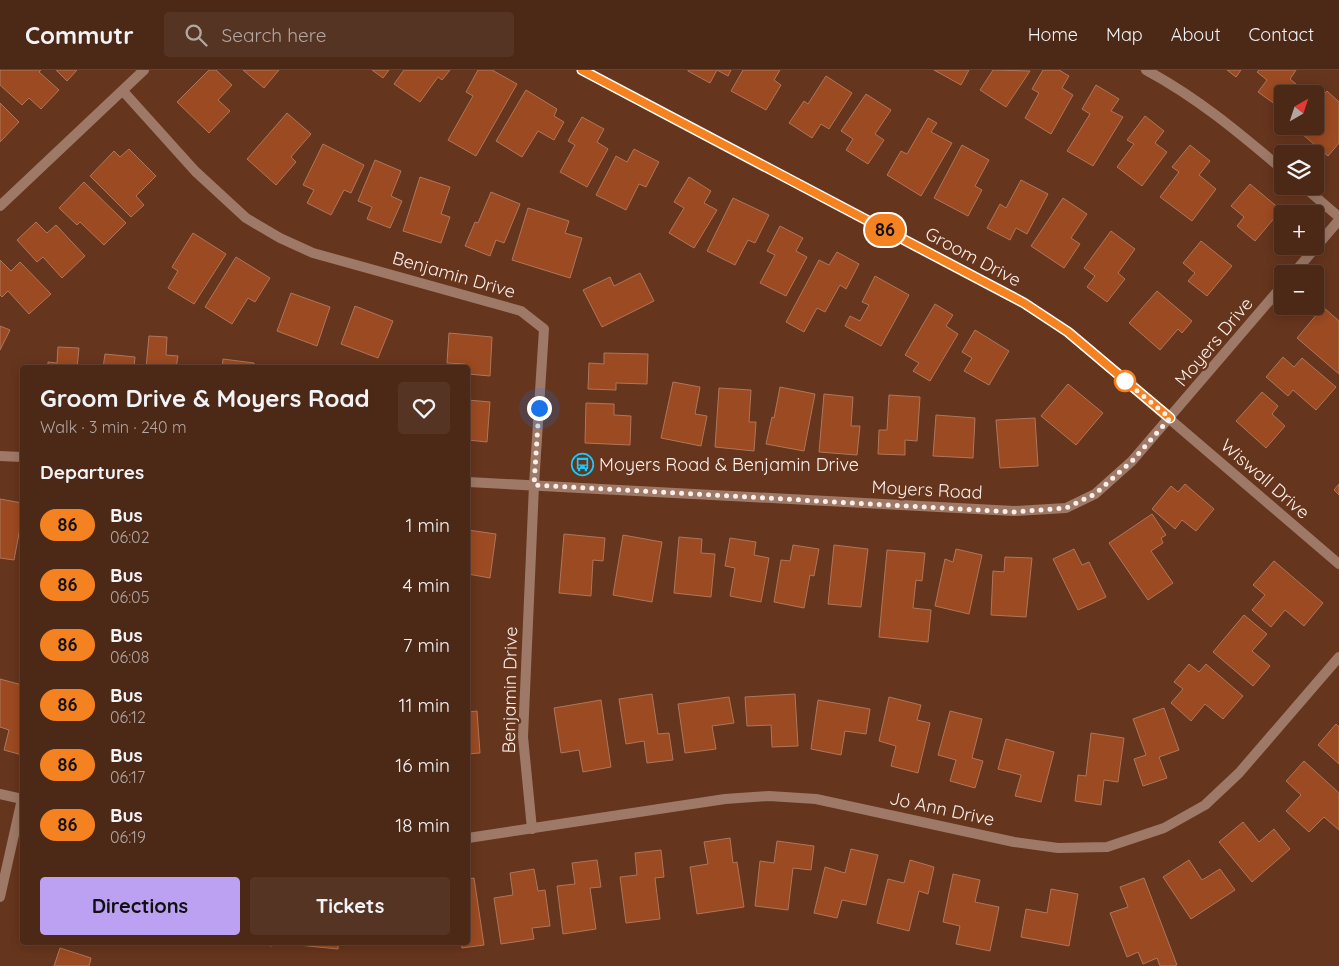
<!DOCTYPE html>
<html lang="en">
<head>
<meta charset="utf-8">
<style>
	:root { --surface:#4c2816; --page:#563423; --text:#f1f3f6; --muted:#b2a6a1; --line:#634435; --accent:#bca0f2 }
	body { margin:0; font-family:Quicksand,sans-serif; background:var(--page); color:var(--text); height:100vh; display:flex; flex-direction:column; font-size:19px; white-space:nowrap }
	* { box-sizing:border-box; margin:0 }
	p { font-size:16px; color:var(--muted) }
	.icon { flex:none; width:28px; height:28px; fill:none; stroke:currentColor; stroke-width:2; stroke-linecap:round; stroke-linejoin:round }
	.map { position:relative; flex:1; overflow:hidden }
	.sheet { position:absolute; left:20px; top:295px; width:450px; height:580px; display:flex; flex-direction:column; background:var(--surface); border-radius:5px; box-shadow:0 2px 12px #0003,0 0 0 1px var(--line) }
	.sheet>* { flex:none }
	.badge { padding:0 10px; border-radius:16px; font-size:18px; line-height:32px }
	.needle { width:32px; rotate:39deg }
	.buttons { position:absolute; left:1274px; top:15px; display:grid; gap:10px }
	.buttons a { display:grid; place-items:center; width:50px; height:50px; border-radius:5px; background:var(--surface); box-shadow:0 2px 12px #0003,0 0 0 1px var(--line); font-size:25px }
	.you { position:absolute; width:25px; height:25px; margin:-12px; border:4px solid #fff; border-radius:50%; background:#1a73e8; box-shadow:0 0 0 8px #1a73e833 }
	.map>.badge { position:absolute; translate:-50% -50%; box-shadow:0 0 0 2px #fff }
	h2 { padding:0 20px; font-size:19px; line-height:45px }
	.round { display:grid; place-items:center; flex:none; width:52px; height:52px; border-radius:5px; background:var(--page) }
	.summary { display:flex; align-items:center; justify-content:space-between; height:85px; padding:0 20px }
	h1 { font-size:24px; font-weight:700; line-height:38px }
	.cta { display:flex; gap:10px; margin-top:auto; padding:10px 20px }
	.cta a { flex:1; height:58px; border-radius:5px; background:var(--accent); color:#111; font-size:20px; font-weight:700; line-height:58px; text-align:center }
	.cta a+a { background:var(--page); color:var(--text) }
	ul { padding:0; list-style:none }
	li { display:flex; align-items:center; gap:15px; height:60px; padding:0 20px }
	li div { flex:1 }
	li b { display:block; font-size:19px }
	li em { font-style:normal }
	li .badge { min-width:55px; font-weight:700; text-align:center }
	header { display:flex; align-items:center; gap:30px; box-sizing:border-box; height:70px; padding:0 25px; background:var(--surface); border-bottom:1px solid var(--line) }
	header strong { font-size:24px }
	nav { display:flex; gap:28px; margin-inline-start:auto; font-size:18px }
	.search { width:350px; height:45px; background:var(--page); display:flex; align-items:center; gap:12px; box-sizing:border-box; padding:0 18px; border-radius:5px; color:var(--muted); font-size:19px }
	.map>svg:first-child { display:block }
	.building { fill:#9c4a21; stroke:#ae765c }
	.lines { fill:none; stroke-linecap:round; stroke-linejoin:round }
	.street { stroke:#9f7967; stroke-width:10 }
	.line-casing { stroke:#fff; stroke-width:11 }
	.line { stroke:#f58220; stroke-width:8 }
	.walk { stroke:#fcefe9; stroke-width:5; stroke-dasharray:0 9 }
	.stop-dot { fill:#fff; stroke:#f58220; stroke-width:2.5 }
	.labels { text-anchor:middle; stroke-width:4.5; stroke-linejoin:round; paint-order:stroke }
	.street-label { font-size:18px; fill:#fcefe9; stroke:#66351d }
	.poi-label { font-size:18px; fill:#fcefe9; stroke:#66351d; text-anchor:start }
</style>
</head>
<body>
<header>
<strong>Commutr</strong>
<div class="search"><svg class="icon" aria-label="search" viewBox="0 0 24 24"><circle cx="10" cy="10" r="6"/><path d="M15 15l6 6"/></svg>Search here</div>
<nav><a>Home</a><a>Map</a><a>About</a><a>Contact</a></nav>
</header>
<div class="map">
<svg width="1339" height="896" viewBox="0 0 1339 896">
	<rect width="100%" height="100%" fill="#66351d"/>
	<g class="building">
		<polygon points="0,0 41,0 39,2 59,20 41,39 29,28 22,35 0,15"/>
		<polygon points="56,0 77,0 67,11"/>
		<polygon points="209,0 216,0 232,15 218,30 230,41 209,63 177,32"/>
		<polygon points="243,0 279,0 264,18"/>
		<polygon points="372,0 389,0 383,8"/>
		<polygon points="404,0 450,0 442,10 438,7 420,32 394,14"/>
		<polygon points="478,0 492,0 517,14 476,86 448,70 473,26 466,22"/>
		<polygon points="688,0 731,0 728,6 717,0 710,13 688,1"/>
		<polygon points="743,0 780,0 774,10 781,15 766,40 731,21"/>
		<polygon points="934,0 969,0 961,15"/>
		<polygon points="993,0 1030,1 1006,37 980,20"/>
		<polygon points="1043,0 1059,0 1069,6 1062,18 1073,25 1051,64 1025,48 1039,23 1032,19"/>
		<polygon points="1227,0 1241,0 1236,7"/>
		<polygon points="1259,0 1296,0 1290,9 1296,14 1289,24 1282,24 1282,32 1279,37 1258,22 1267,10 1257,2"/>
		<polygon points="826,6 852,23 829,59 821,54 812,68 789,53 804,31 808,34"/>
		<polygon points="1096,15 1119,29 1111,41 1123,47 1093,96 1067,81 1090,44 1082,39"/>
		<polygon points="526,20 557,39 554,46 564,52 554,70 538,61 522,87 496,71"/>
		<polygon points="1327,21 1339,32 1339,73 1328,86 1295,58 1296,56 1315,56 1315,34"/>
		<polygon points="866,24 891,40 875,64 884,70 868,94 846,80 853,69 841,61"/>
		<polygon points="0,33 19,52 0,72"/>
		<polygon points="287,43 311,64 291,87 296,92 276,115 247,89"/>
		<polygon points="1145,46 1164,61 1155,73 1167,82 1142,116 1117,97 1134,74 1127,70"/>
		<polygon points="582,47 604,59 597,72 608,79 587,117 560,102 575,75 568,71"/>
		<polygon points="928,48 937,53 931,62 952,73 921,126 887,105 901,81 907,84"/>
		<polygon points="323,74 364,95 351,123 344,120 331,145 307,133 314,120 303,115"/>
		<polygon points="962,75 989,90 975,116 982,120 968,146 934,128"/>
		<polygon points="1190,75 1210,91 1199,105 1216,119 1192,151 1160,127 1179,102 1172,97"/>
		<polygon points="129,79 156,106 136,126 144,135 131,147 90,106 114,81 120,87"/>
		<polygon points="634,79 659,92 646,117 639,114 626,140 596,125 616,86 627,92"/>
		<polygon points="375,90 401,101 391,126 402,131 390,158 367,149 372,137 358,131"/>
		<polygon points="420,107 450,117 441,144 450,147 441,173 403,161"/>
		<polygon points="689,107 711,121 704,133 717,140 694,178 669,163 684,138 674,132"/>
		<polygon points="1021,110 1048,124 1027,164 1016,158 1010,170 987,158 1000,134 1006,138"/>
		<polygon points="84,112 126,153 104,175 80,152 77,155 59,138"/>
		<polygon points="1250,114 1281,140 1255,171 1237,156 1244,147 1231,136"/>
		<polygon points="491,122 520,134 504,173 496,170 490,186 465,176 475,152 478,153"/>
		<polygon points="733,128 769,145 755,173 748,170 735,195 707,181"/>
		<polygon points="1063,128 1087,144 1071,168 1080,174 1064,198 1031,176"/>
		<polygon points="528,138 569,151 565,163 582,168 570,208 512,190"/>
		<polygon points="36,152 47,163 56,155 85,186 62,208 43,187 37,192 17,170"/>
		<polygon points="780,156 803,168 796,181 807,187 786,226 760,213 775,185 767,181"/>
		<polygon points="1111,161 1135,179 1118,203 1125,209 1107,232 1087,217 1095,206 1084,198"/>
		<polygon points="193,163 226,184 194,234 168,218 178,201 172,197"/>
		<polygon points="1201,171 1232,196 1207,226 1188,211 1195,203 1183,193"/>
		<polygon points="837,182 859,194 846,219 840,215 825,242 817,238 804,262 786,252 819,190 829,195"/>
		<polygon points="236,187 270,208 255,232 248,228 232,254 205,237"/>
		<polygon points="0,190 11,201 20,192 51,224 29,244 8,221 2,227 0,225"/>
		<polygon points="640,203 654,231 602,257 583,220 610,207 614,216"/>
		<polygon points="875,206 909,225 881,276 845,256 850,246 860,251 869,235 862,232"/>
		<polygon points="1157,221 1192,251 1182,263 1178,259 1160,280 1129,253"/>
		<polygon points="291,223 330,237 317,276 277,261"/>
		<polygon points="935,234 953,245 946,256 958,264 930,311 913,301 919,293 905,285"/>
		<polygon points="355,236 393,251 378,288 341,274"/>
		<polygon points="1323,237 1339,251 1339,304 1297,268"/>
		<polygon points="0,256 10,260 0,280"/>
		<polygon points="975,260 1009,281 989,315 964,301 972,288 962,282"/>
		<polygon points="449,263 492,267 490,306 468,304 468,298 465,298 465,294 447,293"/>
		<polygon points="149,266 167,267 166,285 178,286 176,298 146,298"/>
		<polygon points="58,277 79,278 77,298 48,298 48,292 57,293"/>
		<polygon points="604,283 648,284 647,314 616,313 616,320 588,319 589,293 604,294"/>
		<polygon points="105,284 135,287 134,298 103,298"/>
		<polygon points="1283,287 1294,297 1302,288 1336,317 1316,340 1293,320 1288,326 1266,307"/>
		<polygon points="223,289 254,293 254,298 222,298"/>
		<polygon points="673,312 700,317 695,344 707,346 701,376 661,368"/>
		<polygon points="1068,314 1103,343 1076,375 1041,346"/>
		<polygon points="780,317 815,324 804,381 766,374 772,347 774,348"/>
		<polygon points="719,318 751,320 749,352 756,352 754,381 715,377"/>
		<polygon points="1262,322 1278,336 1272,344 1285,356 1266,378 1236,351"/>
		<polygon points="824,324 853,327 851,356 860,356 857,385 819,382"/>
		<polygon points="889,325 920,327 917,371 905,370 905,385 878,384 879,360 887,360"/>
		<polygon points="468,330 490,332 487,372 468,370"/>
		<polygon points="586,333 614,334 614,345 631,346 630,375 585,373"/>
		<polygon points="936,345 975,348 973,388 933,386"/>
		<polygon points="1035,348 1038,396 1000,398 996,350"/>
		<polygon points="1185,414 1214,439 1196,461 1182,450 1175,459 1152,439 1171,416 1178,422"/>
		<polygon points="1339,414 1339,425 1334,420"/>
		<polygon points="0,429 22,433 22,459 20,458 14,490 0,488"/>
		<polygon points="1152,444 1166,465 1161,468 1163,473 1151,481 1173,513 1148,530 1109,473"/>
		<polygon points="468,460 496,464 490,508 468,504"/>
		<polygon points="564,464 605,468 603,491 593,490 591,526 559,523"/>
		<polygon points="623,465 662,472 652,532 613,525"/>
		<polygon points="679,467 702,469 701,483 715,484 711,527 674,523"/>
		<polygon points="730,468 756,472 754,485 769,488 761,532 730,526 735,498 725,496"/>
		<polygon points="793,475 819,479 814,506 810,505 804,538 774,532 781,490 790,491"/>
		<polygon points="834,475 868,479 861,537 828,534"/>
		<polygon points="956,479 982,485 969,544 935,536 945,489 953,492"/>
		<polygon points="1074,479 1082,495 1089,492 1106,527 1078,540 1053,489"/>
		<polygon points="887,480 925,483 922,511 916,510 913,538 931,540 928,572 879,567"/>
		<polygon points="1005,487 1032,488 1026,547 991,545 993,501 1004,502"/>
		<polygon points="1274,491 1323,533 1304,556 1285,540 1271,557 1252,540 1265,525 1253,515"/>
		<polygon points="1244,545 1267,564 1252,581 1270,596 1253,616 1213,582"/>
		<polygon points="1189,594 1199,602 1206,594 1243,626 1223,649 1205,634 1191,651 1171,633 1183,619 1174,612"/>
		<polygon points="0,609 22,615 22,685 4,680 9,660 0,657"/>
		<polygon points="652,624 658,664 669,663 673,690 647,693 644,671 626,674 619,629"/>
		<polygon points="795,624 798,676 772,677 771,655 747,656 745,627"/>
		<polygon points="729,627 734,653 712,656 716,679 685,683 678,634"/>
		<polygon points="889,627 921,635 917,650 930,653 918,703 891,696 896,676 879,671"/>
		<polygon points="601,630 611,697 583,702 579,680 561,683 554,638"/>
		<polygon points="818,630 870,639 866,664 845,661 841,685 811,679"/>
		<polygon points="1164,638 1179,680 1159,687 1167,708 1143,716 1134,689 1146,685 1133,649"/>
		<polygon points="477,641 480,683 468,684 468,642"/>
		<polygon points="950,641 982,649 972,688 983,691 975,718 950,711 956,690 938,685"/>
		<polygon points="1336,654 1339,657 1339,694 1318,675"/>
		<polygon points="1091,663 1124,668 1118,712 1104,710 1101,735 1075,731 1078,705 1086,706"/>
		<polygon points="1006,669 1054,682 1041,732 1015,726 1021,705 998,699"/>
		<polygon points="1304,691 1339,723 1339,760 1324,747 1309,762 1286,741 1301,725 1286,711"/>
		<polygon points="1243,752 1259,772 1274,759 1290,779 1252,812 1219,772"/>
		<polygon points="730,768 733,793 737,792 744,837 697,844 690,797 708,794 704,772"/>
		<polygon points="777,771 814,776 811,800 793,798 788,840 755,836 760,791 774,793"/>
		<polygon points="851,779 878,785 866,835 842,830 837,848 814,843 825,797 845,803"/>
		<polygon points="661,780 664,807 655,808 660,849 626,853 620,807 637,805 635,783"/>
		<polygon points="597,790 601,817 590,818 596,859 563,864 557,816 575,814 572,793"/>
		<polygon points="910,790 934,797 928,824 919,821 909,861 877,853 888,809 904,813"/>
		<polygon points="1189,790 1202,810 1220,799 1235,820 1191,849 1163,807"/>
		<polygon points="534,799 538,821 545,820 550,856 532,858 534,869 501,874 494,828 513,825 510,803"/>
		<polygon points="953,804 980,810 975,832 999,837 990,881 956,874 960,856 943,852"/>
		<polygon points="474,808 484,875 462,878 461,872 468,872 468,809"/>
		<polygon points="1144,808 1177,895 1174,896 1160,896 1157,888 1143,894 1138,882 1127,887 1110,843 1128,837 1120,817"/>
		<polygon points="1051,819 1078,824 1069,876 1021,867 1026,839 1047,843"/>
		<polygon points="246,872 272,872 272,876"/>
		<polygon points="288,872 338,872 338,879 288,874"/>
		<polygon points="60,878 91,888 89,896 54,896"/>
	</g>
	<g class="lines">
		<g class="street">
			<polyline points="582,0 1024,233 1068,262 1339,494"/>
			<path d="M 1146,0 C 1198,28 1238,62 1282,99"/>
			<polyline points="123,21 195,101 246,148 280,168 313,183 521,241 544,259 534,415 523,667 532,759"/>
			<polyline points="1303,116 1339,147"/>
			<polyline points="0,136 144,0"/>
			<polyline points="1293,204 1339,150"/>
			<polyline points="0,386 22,387"/>
			<polyline points="468,412 1014,441 1066,438 1095,424 1132,391 1282,216"/>
			<polyline points="0,724 22,729"/>
			<polyline points="468,768 725,729 769,726 816,729 1014,772 1058,778 1107,777 1164,758 1205,735 1239,703 1339,587"/>
			<polyline points="0,827 22,729"/>
		</g>
	</g>
	<g class="lines">
		<defs>
			<polyline id="line" points="582,0 1024,233 1068,262 1170,348"/>
		</defs>
		<use href="#line" class="line-casing"/>
		<use href="#line" class="line"/>
		<polyline class="walk" points="539,338 534,415 1014,442 1066,438 1095,424 1132,391 1170,348 1125,311"/>
	</g>
	<defs>
		<symbol id="bus-ring" viewBox="-11 -11 22 22"><circle r="9.5" fill="#66351d" stroke="#1cc9fc" stroke-width="1.5"/><path d="M-5-6H5V4H4V6H2V4H-2V6H-4V4H-5ZM-3.5-4V0h7V-4ZM-3.5 1.2v1.5H-2V1.2ZM2 1.2v1.5H3.5V1.2Z" fill="#1cc9fc"/></symbol>
	</defs>
	<g fill-rule="evenodd">
		<use href="#bus-ring" x="570" y="382" width="25" height="25"/>
	</g>
	<circle class="stop-dot" cx="1125" cy="311" r="10"/>
	<g class="labels">
		<g class="street-label">
			<text transform="translate(973 187) rotate(28)" y="6">Groom Drive</text>
			<text transform="translate(454 205) rotate(16)" y="6">Benjamin Drive</text>
			<text transform="translate(1214 272) rotate(-50)" y="6">Moyers Drive</text>
			<text transform="translate(1265 409) rotate(41)" y="6">Wiswall Drive</text>
			<text transform="translate(927 420) rotate(3)" y="6">Moyers Road</text>
			<text transform="translate(510 620) rotate(-89)" y="6">Benjamin Drive</text>
			<text transform="translate(942 739) rotate(12)" y="6">Jo Ann Drive</text>
		</g>
		<g class="poi-label">
			<text x="599" y="401">Moyers Road &amp; Benjamin Drive</text>
		</g>
	</g>
</svg>
<div class="buttons">
<a><svg class="needle" viewBox="-14 -14 28 28"><path d="M0-13l5 13h-10z" fill="#e53935"/><path d="M0 13l5-13h-10z" fill="#b2a6a1"/></svg></a>
<a><svg class="icon" aria-label="layers" viewBox="0 0 24 24"><path d="M12 4l9 5-9 5-9-5zM3 14l9 5 9-5"/></svg></a>
<a>+</a>
<a>−</a>
</div>
<div class="you" style="left:539px;top:338px"></div>
<b class="badge" style="left:885px;top:160px;background:#f58220;color:#111">86</b>
<section class="sheet">
<div class="summary"><div><h1>Groom Drive &amp; Moyers Road</h1><p>Walk · 3 min · 240 m</p></div><a class="round"><svg class="icon" aria-label="heart" viewBox="0 0 24 24"><path d="M12 20l-8-8c-3-5 5-10 8-4 3-6 11-1 8 4z"/></svg></a></div>
<h2>Departures</h2>
<ul>
<li><span class="badge" style="background:#f58220;color:#111">86</span><div><b>Bus</b><p>06:02</p></div><em>1 min</em></li>
<li><span class="badge" style="background:#f58220;color:#111">86</span><div><b>Bus</b><p>06:05</p></div><em>4 min</em></li>
<li><span class="badge" style="background:#f58220;color:#111">86</span><div><b>Bus</b><p>06:08</p></div><em>7 min</em></li>
<li><span class="badge" style="background:#f58220;color:#111">86</span><div><b>Bus</b><p>06:12</p></div><em>11 min</em></li>
<li><span class="badge" style="background:#f58220;color:#111">86</span><div><b>Bus</b><p>06:17</p></div><em>16 min</em></li>
<li><span class="badge" style="background:#f58220;color:#111">86</span><div><b>Bus</b><p>06:19</p></div><em>18 min</em></li>
</ul>
<div class="cta"><a>Directions</a><a>Tickets</a></div>
</section>
</div>
</body>
</html>
